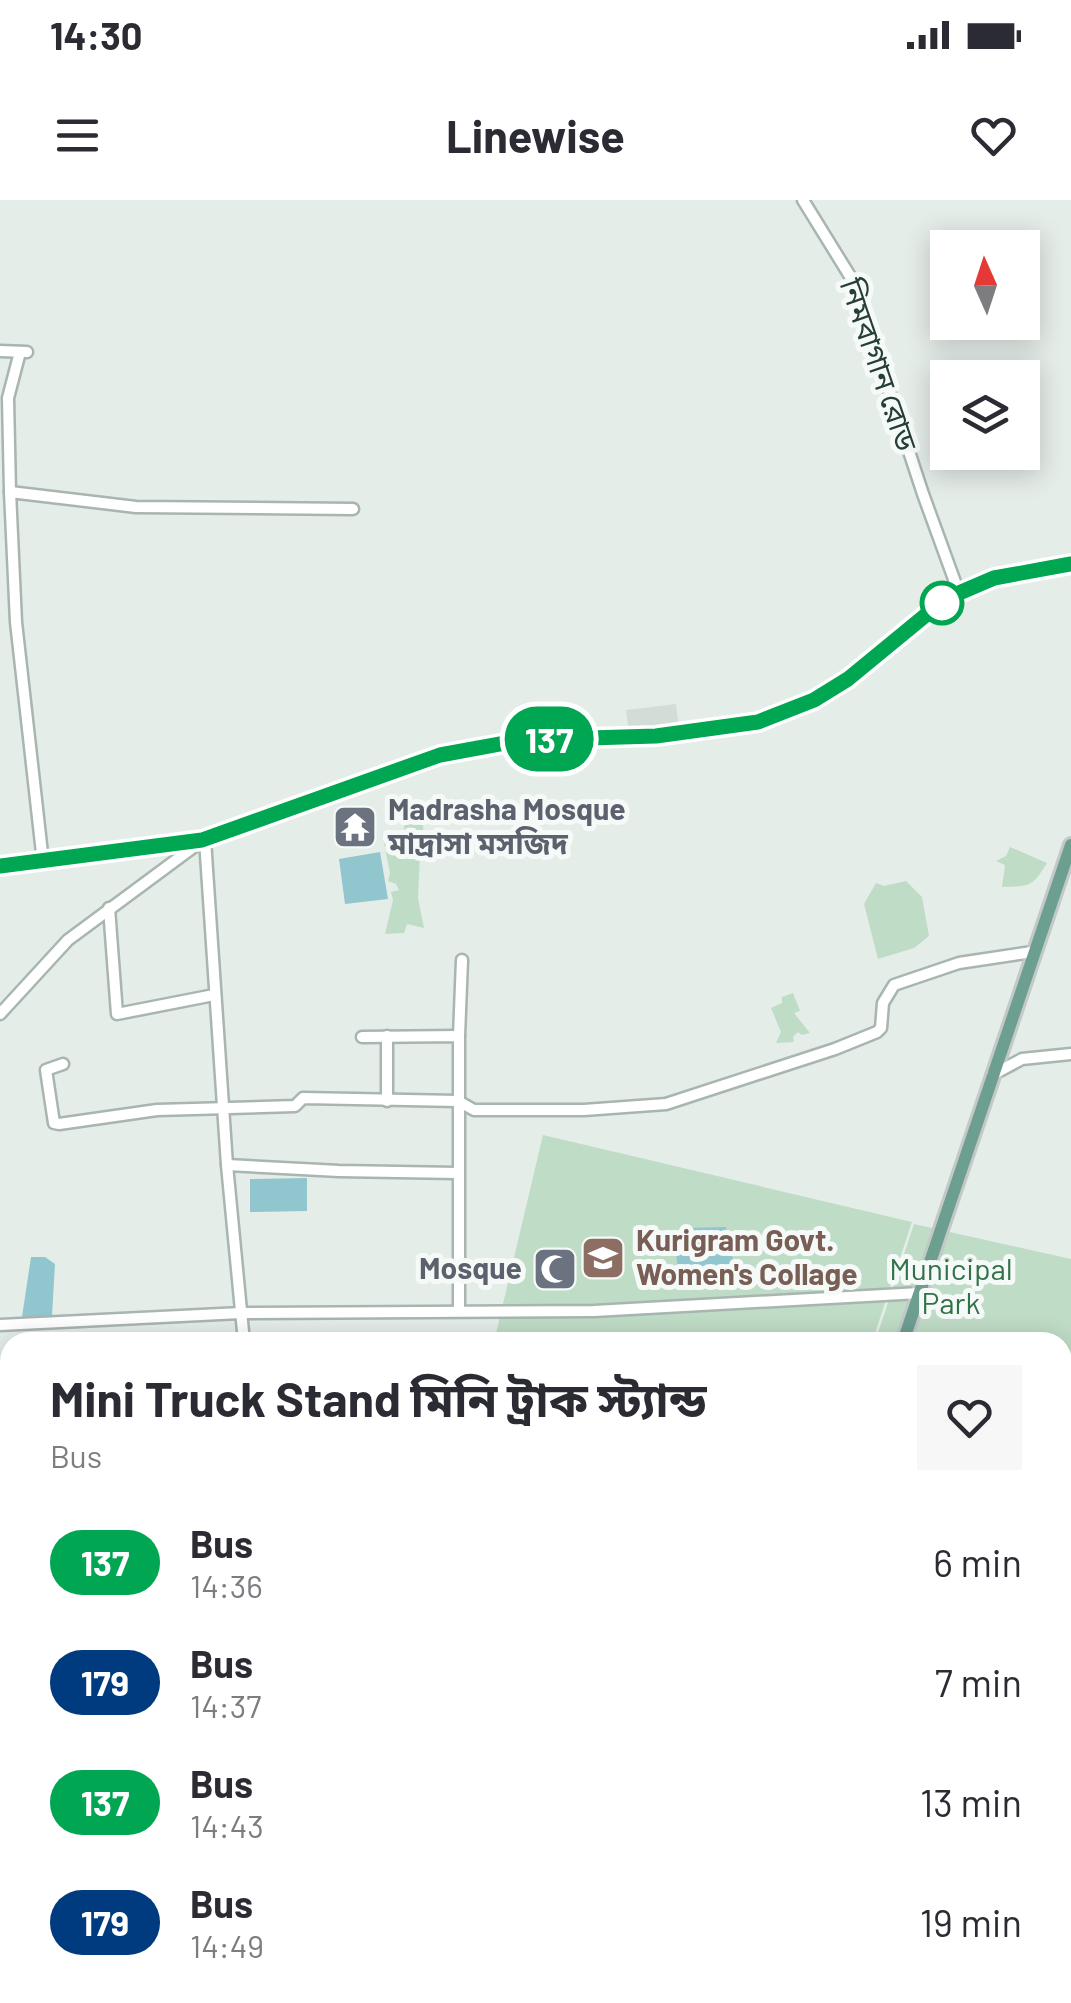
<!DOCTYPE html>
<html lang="en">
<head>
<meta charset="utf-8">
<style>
	:root { --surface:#fff; --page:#f7f7f7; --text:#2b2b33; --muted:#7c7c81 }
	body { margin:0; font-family:Barlow,"Noto Sans Bengali",sans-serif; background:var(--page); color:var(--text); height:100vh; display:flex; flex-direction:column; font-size:38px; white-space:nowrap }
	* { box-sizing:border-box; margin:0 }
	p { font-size:32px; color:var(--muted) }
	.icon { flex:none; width:55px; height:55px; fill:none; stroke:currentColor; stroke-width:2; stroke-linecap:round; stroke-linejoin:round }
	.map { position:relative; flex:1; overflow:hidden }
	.details { position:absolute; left:0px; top:1132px; width:1072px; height:672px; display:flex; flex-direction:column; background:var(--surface); border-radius:30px 30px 0 0; box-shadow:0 5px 25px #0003 }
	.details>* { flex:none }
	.badge { padding:0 20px; border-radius:32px; font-size:35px; line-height:65px }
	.needle { width:65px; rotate:357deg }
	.controls { position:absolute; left:930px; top:30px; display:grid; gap:20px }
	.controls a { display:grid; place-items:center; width:110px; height:110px; border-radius:0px; background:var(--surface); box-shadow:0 5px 25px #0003; font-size:50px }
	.map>.badge { position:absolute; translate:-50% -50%; box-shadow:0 0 0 5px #fff }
	.round { display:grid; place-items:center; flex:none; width:105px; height:105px; border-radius:0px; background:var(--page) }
	.overview { display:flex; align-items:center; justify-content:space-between; height:170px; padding:0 50px }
	h1 { font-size:48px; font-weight:700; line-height:75px }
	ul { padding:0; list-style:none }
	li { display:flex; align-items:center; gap:30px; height:120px; padding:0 50px }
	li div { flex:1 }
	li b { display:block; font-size:38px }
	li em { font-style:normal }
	li .badge { min-width:110px; font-weight:700; text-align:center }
	.status { display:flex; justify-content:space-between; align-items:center; height:70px; padding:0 50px; background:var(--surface); direction:ltr }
	.status svg { height:28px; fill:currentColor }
	header { display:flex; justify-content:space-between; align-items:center; height:130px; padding:0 50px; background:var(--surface); font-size:45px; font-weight:700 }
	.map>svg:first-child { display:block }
	.built { fill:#d3ddd8 }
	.green { fill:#bfdcc6 }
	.water { fill:#91c6ce }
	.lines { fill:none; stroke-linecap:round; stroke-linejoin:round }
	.minor-casing { stroke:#a8b5b0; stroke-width:15 }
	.major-casing { stroke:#c2c9c7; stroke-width:18 }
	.highway-casing { stroke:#c2c9c7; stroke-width:20 }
	.minor { stroke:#fff; stroke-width:10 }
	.major { stroke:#6d9f91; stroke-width:12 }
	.highway { stroke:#33685b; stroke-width:15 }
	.rail-casing { stroke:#607971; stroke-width:6 }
	.rail { stroke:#f5f9f7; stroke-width:2.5; stroke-dasharray:8; stroke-linecap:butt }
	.line-casing { stroke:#fff; stroke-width:22 }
	.line { stroke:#00a651; stroke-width:15 }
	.stop-dot { fill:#fff; stroke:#00a651; stroke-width:5 }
	.labels { text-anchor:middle; stroke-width:10; stroke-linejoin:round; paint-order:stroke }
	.street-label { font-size:30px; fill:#253e36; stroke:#f5f9f7 }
	.worship-label { font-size:30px; font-weight:bold; fill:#5b616d; stroke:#f5f9f7; text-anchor:start }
	.education-label { font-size:30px; font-weight:bold; fill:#785e54; stroke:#f5f9f7; text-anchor:start }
	.park-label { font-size:30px; fill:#327249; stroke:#f5f9f7 }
</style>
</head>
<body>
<div class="status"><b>14:30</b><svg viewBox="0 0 49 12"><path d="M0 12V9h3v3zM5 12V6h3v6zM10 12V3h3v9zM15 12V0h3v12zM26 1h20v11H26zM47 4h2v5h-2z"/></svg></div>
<header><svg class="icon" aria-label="menu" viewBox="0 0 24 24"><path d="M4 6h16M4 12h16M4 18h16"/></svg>Linewise<svg class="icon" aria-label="heart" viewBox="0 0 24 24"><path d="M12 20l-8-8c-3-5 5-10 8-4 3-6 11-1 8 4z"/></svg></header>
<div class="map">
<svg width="1071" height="1803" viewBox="0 0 1071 1803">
	<rect width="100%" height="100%" fill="#e5ede9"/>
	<polygon class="built" points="676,504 679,528 629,534 626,510"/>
	<g class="green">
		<polygon points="422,619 426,650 420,654 418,698 424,728 407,724 404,733 385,734 393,700 391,692 399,690 396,684 388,681 390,673 382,633 404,631 405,620"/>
		<path d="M 1010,647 L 1047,663 C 1032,687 1031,686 1002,687 L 1005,665 L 996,661 L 1006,656 Z"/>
		<polygon points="906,681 922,697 929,736 914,748 878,759 864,704 876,683 884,686"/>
		<polygon points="793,793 800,811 794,813 810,833 802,835 798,832 793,837 794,842 776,843 781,832 771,808 782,803 782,797"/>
		<polygon points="543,935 912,1022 872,1142 494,1142"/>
		<polygon points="914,1024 1071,1059 1071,1402 1062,1399 1062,1142 875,1142"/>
		<polygon points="1062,1402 1071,1404 1071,1710 1062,1710"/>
		<polygon points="1063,1712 1071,1713 1071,1803 620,1803 621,1795 1062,1795"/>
		<polygon points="259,1795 618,1795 617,1803 260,1803"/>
	</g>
	<g class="water">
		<polygon points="380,652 388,699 345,704 339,659"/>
		<polygon points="307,978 307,1011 250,1012 250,979"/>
		<polygon points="726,1027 737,1079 689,1082 679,1079 674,1035 685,1028"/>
		<polygon points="31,1057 45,1057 55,1064 52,1116 22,1117"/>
	</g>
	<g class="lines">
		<defs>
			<g id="minor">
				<polyline points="803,0 853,81 923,294 959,393"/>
				<polyline points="0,151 27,152"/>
				<polyline points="10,292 8,198 20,152"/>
				<polyline points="205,640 227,965 244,1142"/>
				<polyline points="43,662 16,422 10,292 136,307 353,309"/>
				<polyline points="109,708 117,814 214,795"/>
				<polyline points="0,814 68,740 199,643"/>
				<polyline points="459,836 462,760"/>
				<polyline points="362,837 459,836 459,1111"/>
				<polyline points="63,864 46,870 54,923 59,924 157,910 295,906 303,898 458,901 474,910 584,910 666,904 835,849 877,832 881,828 883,803 894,785 959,763 1032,752"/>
				<polyline points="992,875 1022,859 1071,854"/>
				<polyline points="387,901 387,836"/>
				<polyline points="227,965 339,971 457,973"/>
				<polyline points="0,1125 241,1113 594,1111 920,1093"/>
				<polyline points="1062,1212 1071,1212"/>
				<polyline points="321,1795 322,1803"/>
			</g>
			<g id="major">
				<polyline points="903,1142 1071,645"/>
				<polyline points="666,1803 669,1795"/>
			</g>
			<polyline id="highway" points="0,666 202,640 440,555 521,540 656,536 758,521 815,499 848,479 932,410 959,393 994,378 1071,364"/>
		</defs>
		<use href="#minor" class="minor-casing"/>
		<use href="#major" class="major-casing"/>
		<use href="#highway" class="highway-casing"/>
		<use href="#minor" class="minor"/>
		<use href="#major" class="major"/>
		<use href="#highway" class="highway"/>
		<defs>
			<g id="rail">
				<polyline points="0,1770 10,1783"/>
				<polyline points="19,1795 26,1803"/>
			</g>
		</defs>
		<use href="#rail" class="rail-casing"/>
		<use href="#rail" class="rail"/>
	</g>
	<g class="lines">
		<defs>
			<polyline id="line" points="0,666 202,640 440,555 522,540 656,536 758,522 814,500 848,479 932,410 959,393 994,378 1071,364"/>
		</defs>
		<use href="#line" class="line-casing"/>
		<use href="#line" class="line"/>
	</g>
	<defs>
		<symbol id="temple-square" viewBox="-11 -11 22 22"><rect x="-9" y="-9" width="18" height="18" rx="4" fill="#6b7280" stroke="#f5f9f7"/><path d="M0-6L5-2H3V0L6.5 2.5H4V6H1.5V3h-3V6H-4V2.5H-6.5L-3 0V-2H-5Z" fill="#fff"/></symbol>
		<symbol id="university-square" viewBox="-11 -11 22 22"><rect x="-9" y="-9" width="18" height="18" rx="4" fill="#8d6e63" stroke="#f5f9f7"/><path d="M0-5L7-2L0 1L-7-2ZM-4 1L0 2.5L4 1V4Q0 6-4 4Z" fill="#fff"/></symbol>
		<symbol id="mosque-square" viewBox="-11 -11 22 22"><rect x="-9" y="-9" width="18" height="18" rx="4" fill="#6b7280" stroke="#f5f9f7"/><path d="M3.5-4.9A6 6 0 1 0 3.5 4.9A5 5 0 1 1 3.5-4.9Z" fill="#fff"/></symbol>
	</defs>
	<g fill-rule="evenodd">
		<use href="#temple-square" x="330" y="602" width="50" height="50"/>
		<use href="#university-square" x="578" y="1033" width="50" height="50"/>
		<use href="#mosque-square" x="530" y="1044" width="50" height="50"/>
	</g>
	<circle class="stop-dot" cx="942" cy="403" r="20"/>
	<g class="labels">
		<g class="street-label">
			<text transform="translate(878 165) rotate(71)" y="10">নিমবাগান রোড</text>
		</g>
		<g class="worship-label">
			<text x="388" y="620">Madrasha Mosque<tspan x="388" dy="34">মাদ্রাসা মসজিদ</tspan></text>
			<text x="522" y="1079" text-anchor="end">Mosque</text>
		</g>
		<g class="education-label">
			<text x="636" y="1051">Kurigram Govt.<tspan x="636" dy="34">Women's Collage</tspan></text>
		</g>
		<g class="park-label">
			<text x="951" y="1080">Municipal<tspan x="951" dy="34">Park</tspan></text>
		</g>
	</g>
</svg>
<div class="controls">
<a><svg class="needle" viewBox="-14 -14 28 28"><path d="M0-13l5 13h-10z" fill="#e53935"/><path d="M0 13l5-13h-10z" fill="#7c7c81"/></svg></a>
<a><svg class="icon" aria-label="layers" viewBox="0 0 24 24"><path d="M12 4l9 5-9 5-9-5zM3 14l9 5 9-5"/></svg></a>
</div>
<b class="badge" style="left:549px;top:539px;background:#00a651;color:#fff">137</b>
<section class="details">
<div class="overview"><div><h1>Mini Truck Stand মিনি ট্রাক স্ট্যান্ড</h1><p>Bus</p></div><a class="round"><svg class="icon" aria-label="heart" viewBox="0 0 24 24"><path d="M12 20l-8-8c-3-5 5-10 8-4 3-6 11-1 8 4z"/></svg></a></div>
<ul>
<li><span class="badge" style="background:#00a651;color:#fff">137</span><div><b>Bus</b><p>14:36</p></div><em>6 min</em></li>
<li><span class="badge" style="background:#003b80;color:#fff">179</span><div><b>Bus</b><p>14:37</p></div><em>7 min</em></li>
<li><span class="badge" style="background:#00a651;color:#fff">137</span><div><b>Bus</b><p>14:43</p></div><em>13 min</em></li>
<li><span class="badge" style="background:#003b80;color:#fff">179</span><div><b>Bus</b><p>14:49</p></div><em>19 min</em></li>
</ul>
</section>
</div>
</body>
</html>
